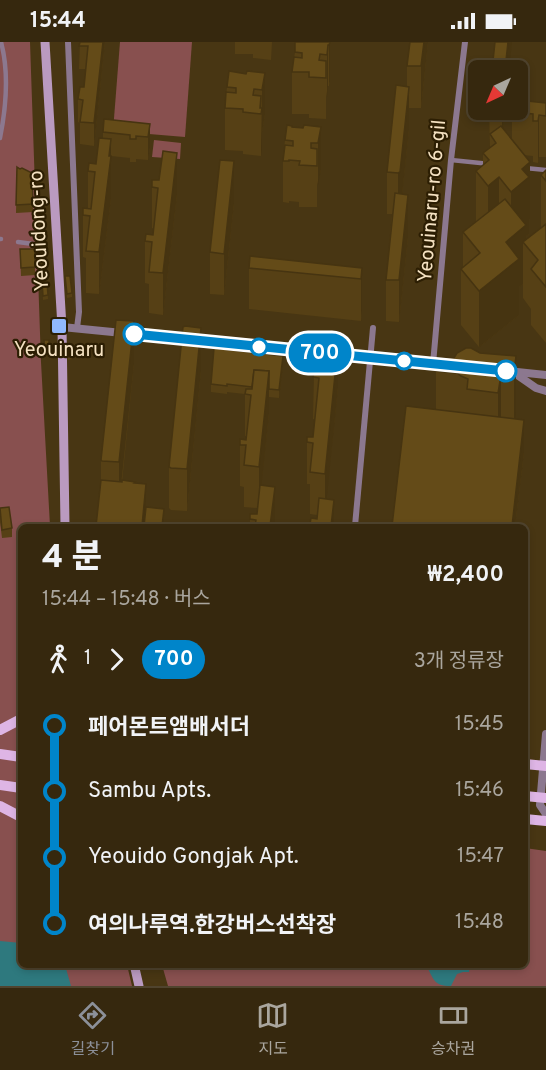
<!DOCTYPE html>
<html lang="ko">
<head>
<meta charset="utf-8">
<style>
	:root { --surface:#36280e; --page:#3d3017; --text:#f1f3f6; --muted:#aaa69e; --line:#50442e; --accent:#8c9099 }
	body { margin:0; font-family:Overpass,"Noto Sans KR",sans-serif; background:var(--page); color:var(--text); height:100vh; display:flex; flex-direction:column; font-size:22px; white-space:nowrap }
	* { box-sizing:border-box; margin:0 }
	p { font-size:20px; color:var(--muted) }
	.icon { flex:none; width:33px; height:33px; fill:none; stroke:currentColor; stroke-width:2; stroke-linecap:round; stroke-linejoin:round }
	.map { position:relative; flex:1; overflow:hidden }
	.side { position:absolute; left:18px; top:482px; width:510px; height:444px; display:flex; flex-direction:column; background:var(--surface); border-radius:9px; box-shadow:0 3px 9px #0003,0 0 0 2px var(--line) }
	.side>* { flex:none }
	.badge { padding:0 12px; border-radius:20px; font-size:21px; line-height:39px }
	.needle { width:39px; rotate:224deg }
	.fabs { position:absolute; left:468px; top:18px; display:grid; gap:12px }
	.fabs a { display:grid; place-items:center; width:60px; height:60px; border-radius:9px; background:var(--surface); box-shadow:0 3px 9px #0003,0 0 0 2px var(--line); font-size:30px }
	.map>.badge { position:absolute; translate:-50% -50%; box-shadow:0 0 0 3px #fff }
	.legs { display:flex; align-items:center; gap:9px; height:66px; padding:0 24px; font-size:20px }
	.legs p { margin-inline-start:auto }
	.head { display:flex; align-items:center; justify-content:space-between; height:102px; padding:0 24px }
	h1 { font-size:33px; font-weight:800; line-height:45px }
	ul { padding:0 24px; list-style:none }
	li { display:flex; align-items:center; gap:21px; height:66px; font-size:22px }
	li i { display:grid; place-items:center; width:9px; height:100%; margin:0 8px; background:currentColor }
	li i::after { content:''; width:15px; height:15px; margin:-8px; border:4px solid; border-radius:50%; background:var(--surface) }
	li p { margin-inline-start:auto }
	li:first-child i { background:linear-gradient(#0000 50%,currentColor 0) }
	li:last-child i { background:linear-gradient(currentColor 50%,#0000 0) }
	.status { display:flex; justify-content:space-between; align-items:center; height:42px; padding:0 30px; background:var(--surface); direction:ltr }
	.status svg { height:16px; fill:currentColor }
	.menu { display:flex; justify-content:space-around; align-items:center; height:84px; border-top:2px solid var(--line); background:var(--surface); font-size:16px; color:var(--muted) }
	.menu a { display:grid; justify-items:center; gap:3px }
	.menu .selected { color:var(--accent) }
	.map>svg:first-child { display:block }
	.green { fill:#88504f }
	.water { fill:#2e797e }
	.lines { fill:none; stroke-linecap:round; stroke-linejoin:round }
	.pedestrian { stroke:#8c788f; stroke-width:4.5 }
	.minor { stroke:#8c788f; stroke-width:6 }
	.tertiary { stroke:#8c788f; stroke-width:8 }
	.secondary { stroke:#ba9ac0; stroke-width:9 }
	.primary { stroke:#deb5e5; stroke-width:10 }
	.wall { fill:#564015 }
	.shaded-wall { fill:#463411 }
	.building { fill:#644b18; stroke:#463411; stroke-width:1.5 }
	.line-1-casing { stroke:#fff; stroke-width:14 }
	.line-1 { stroke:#0085ca; stroke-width:9 }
	.poi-dot { fill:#90b8fd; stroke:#2c1e03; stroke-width:2 }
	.stop-1-dot { fill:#fff; stroke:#0085ca; stroke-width:3 }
	.labels { text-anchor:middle; stroke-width:4.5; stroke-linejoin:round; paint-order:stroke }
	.street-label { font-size:20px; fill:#f5e2c2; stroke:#2c1e03 }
	.poi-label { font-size:20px; fill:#f5e2c2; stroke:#2c1e03 }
</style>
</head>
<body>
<div class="status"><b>15:44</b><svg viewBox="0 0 49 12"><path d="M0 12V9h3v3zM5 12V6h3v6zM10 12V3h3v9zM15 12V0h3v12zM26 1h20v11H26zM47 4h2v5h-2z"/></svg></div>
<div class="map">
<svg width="546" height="944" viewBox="0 0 546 944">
	<rect width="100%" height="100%" fill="#483613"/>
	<g class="green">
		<polygon points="0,0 30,0 41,320 50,484 21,484 21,922 127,923 132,944 0,944"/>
		<polygon points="120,0 192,0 185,95 113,89"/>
		<polygon points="154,98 181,101 180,117 152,115"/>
		<polygon points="525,806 546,809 546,944 168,944 162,923 525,922"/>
	</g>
	<g class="water">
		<polygon points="0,899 21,901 21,922 65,923 71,944 0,944"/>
		<path d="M 426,923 L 470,923 L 469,930 L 463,930 L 457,932 L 451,944 C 433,944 434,937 426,923 Z"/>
	</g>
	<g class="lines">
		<g class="pedestrian">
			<path d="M 0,96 C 6,66 9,30 1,0"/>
			<polyline points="451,118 490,122"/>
			<polyline points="525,126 546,128"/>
			<polyline points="0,197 1,197"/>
			<polyline points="18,200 41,203"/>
		</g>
		<g class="minor">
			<polyline points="68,0 79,270 77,286"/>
			<polyline points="433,322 451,118 465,0"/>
			<polyline points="355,484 373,286"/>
		</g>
		<g class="tertiary">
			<polyline points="62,285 446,323"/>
			<polyline points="507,329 546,333"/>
			<polyline points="513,330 536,346 546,349"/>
			<polyline points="546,692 540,763 546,772"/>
		</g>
		<g class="secondary">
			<polyline points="45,0 62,285 65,484"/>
			<polyline points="134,922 139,944"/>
		</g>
		<g class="primary">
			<polyline points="0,688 21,677"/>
			<polyline points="0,712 21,715"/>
			<polyline points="525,722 546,724"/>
			<polyline points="0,743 21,746"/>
			<polyline points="525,754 546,756"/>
			<polyline points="0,764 21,775"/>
			<polyline points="525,777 546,779"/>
		</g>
	</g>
	<g class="wall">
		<polygon points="80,0 105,0 94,104 80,102 80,81 78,80 78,57 84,45 86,27 79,27"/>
		<polygon points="235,0 272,0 271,18 253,16 253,12 235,12"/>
		<polygon points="330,0 330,39 329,44 328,44 326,55 326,77 309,76 309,72 292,72 292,30 295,10"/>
		<polygon points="428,0 421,66 409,66 409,87 402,152 408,195 399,280 386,279 386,238 392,172 387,172 387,130 407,45 407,24"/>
		<polygon points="265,31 265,72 262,90 261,114 243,112 243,109 225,108 225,66 227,45 246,32"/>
		<polygon points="546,61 546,115 539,115 538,121 533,120 533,114 524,113 530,177 529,177 529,192 526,194 526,198 541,186 541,133 546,128 546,301 531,283 531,267 523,256 523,242 519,245 519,273 479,305 461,283 461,227 463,225 463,190 476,180 476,129 483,123 483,111 490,106 489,68 505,68 503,86 512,98 512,70"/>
		<polygon points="150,82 150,105 148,118 136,117 136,120 130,120 130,116 111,114 111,156 99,252 86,251 86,216 83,215 83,173 88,166 88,129 96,122 103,96 103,90"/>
		<polygon points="292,85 303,86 321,85 321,127 317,143 317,165 299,165 299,160 289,159 289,161 283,160 283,119 285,98"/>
		<polygon points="17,125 32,131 33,170 16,171"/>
		<polygon points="152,138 177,152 163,273 149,271 149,242 145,241 145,199 153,193 154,187 152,186"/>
		<polygon points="234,161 224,253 210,252 210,210"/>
		<polygon points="20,207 35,207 35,233 21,234"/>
		<polygon points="249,226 362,226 362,268 361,279 249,267"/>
		<polygon points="65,238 72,251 72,255 67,256"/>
		<polygon points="42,240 47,240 48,257 43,258"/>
		<polygon points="44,298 49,298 49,314 45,314"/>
		<polygon points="68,302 72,302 72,317 68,318"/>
		<polygon points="480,311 516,314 515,377 524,410 515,484 392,484 436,367 436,329 444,319 454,316"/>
		<polygon points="134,321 122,440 135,441 146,465 164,479 101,438 101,418"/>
		<polygon points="283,322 279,356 269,355 269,371 261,443 275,484 250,484 250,477 257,472 257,466 244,465 244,445 240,444 240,403 246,398 247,394 245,394 245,352 227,350 227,352 211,350 211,342"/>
		<polygon points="201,328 187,469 171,468 169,466 169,425"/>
		<polygon points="314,330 338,345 326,457 334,484 310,484 311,476 317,477 317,473 310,472 310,442 307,442 307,400 313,395 315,377 313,377"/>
		<polygon points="0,466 12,486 12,495 2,496 0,480"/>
	</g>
	<g class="shaded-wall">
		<polygon points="103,0 105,0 94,104 94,81"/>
		<polygon points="330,0 330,39 329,44 329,3"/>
		<polygon points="424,0 428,0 421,66 421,24"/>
		<polygon points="508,0 512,0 509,28 505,28"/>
		<polygon points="328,3 328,44 327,55 327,13"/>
		<polygon points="265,31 265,72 262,90 262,48"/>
		<polygon points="409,45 409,87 400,172 398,173 398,131"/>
		<polygon points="261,54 262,108 261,114 261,72 260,72"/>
		<polygon points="502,68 505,68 502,98"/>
		<polygon points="539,73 539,115 538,121 538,79"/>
		<polygon points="150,82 150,105 148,118 148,95"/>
		<polygon points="321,85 321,127 318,143 318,101"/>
		<polygon points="111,97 111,156 99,252 99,210"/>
		<polygon points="177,111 177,152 163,273 163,231"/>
		<polygon points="234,119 234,161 224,253 224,212"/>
		<polygon points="530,120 530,177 529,177 529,192 526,194 526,204 523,200 523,242 519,245 519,273 479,305 479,249 506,200 511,196 511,150 522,127"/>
		<polygon points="499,135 499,191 488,200 488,144"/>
		<polygon points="408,153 408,195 399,280 399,238"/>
		<polygon points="362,226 362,268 361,279 361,237"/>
		<polygon points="134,279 134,321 119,462 119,420"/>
		<polygon points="201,286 201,328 187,469 187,427"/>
		<polygon points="338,303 338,345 325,473 325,432"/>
		<polygon points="283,314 283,322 279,356 279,348"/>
		<polygon points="516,314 516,370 514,387 514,330"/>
		<polygon points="269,329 269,371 259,466 259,425"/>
		<polygon points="501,333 501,389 498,407 498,351"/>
		<polygon points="524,378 524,410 515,484 511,484"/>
		<polygon points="146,442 146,475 145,484 142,484"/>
		<polygon points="275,445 275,484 270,484"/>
		<polygon points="334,458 334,484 331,484"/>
	</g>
	<g class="building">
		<polygon points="80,0 103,0 94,81 80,80 83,58 78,57 80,45 84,45 88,4 79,4"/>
		<polygon points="295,0 330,0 329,3 328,3 327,13 320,12 319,18 326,19 326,36 309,35 309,30 292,30 294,15 302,16 302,11 295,10"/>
		<polygon points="410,0 424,0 421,24 407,24"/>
		<polygon points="495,0 508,0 505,28 492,28"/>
		<polygon points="229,29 246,32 247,29 265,31 262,48 254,47 253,53 261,54 260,66 262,66 261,72 243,70 243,67 225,66 226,50 236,51 236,46 227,45"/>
		<polygon points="396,43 409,45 400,130 398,131 387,130"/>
		<polygon points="518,58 546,61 546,74 539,73 538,79 533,79 533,72 512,70 513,68 518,68"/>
		<polygon points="104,77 150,82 148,95 136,94 136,97 130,97 130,93 103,90"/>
		<polygon points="287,83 292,84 292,85 303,86 304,83 321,85 318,101 311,101 311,106 317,107 317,124 299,123 300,119 289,118 289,119 283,119 285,103 293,104 293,99 285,98"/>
		<polygon points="501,84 530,120 522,127 529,135 511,150 499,135 488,144 476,129 489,118 483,111 496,101 490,92"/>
		<polygon points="99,96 111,97 109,114 111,114 99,210 86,209 90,174 83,173 83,166 91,167 95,130 88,129 89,121 96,122"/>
		<polygon points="163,109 177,111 163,231 149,230 152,200 145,199 146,192 153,193 158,146 152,145 152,138 159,138"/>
		<polygon points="220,118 234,119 224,212 210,210"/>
		<polygon points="17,125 20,127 22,126 32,131 33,162 16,163"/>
		<polygon points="546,128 546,139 541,133"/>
		<polygon points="395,151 408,153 399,238 386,238"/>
		<polygon points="505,157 526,183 506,200 519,217 479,249 461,227 480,211 463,190"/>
		<polygon points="546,182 546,245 531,227 538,218 523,200"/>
		<polygon points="20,207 35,207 35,225 21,226"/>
		<polygon points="250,214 362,226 361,237 249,226"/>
		<polygon points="65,234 70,234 72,251 67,252"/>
		<polygon points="42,240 47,240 48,253 43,254"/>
		<polygon points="116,278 134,279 119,420 102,419 101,418"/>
		<polygon points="185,284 201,286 187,427 171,426 169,425 183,285"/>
		<polygon points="44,298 49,298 49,310 45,310"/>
		<polygon points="323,301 338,303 325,432 310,430 313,401 307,400 307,395 313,395 319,336 313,335 314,330 320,331"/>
		<polygon points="68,302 72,302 72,313 68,314"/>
		<polygon points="214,306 283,314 279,348 269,347 269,329 254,328 252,345 227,342 227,344 211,342"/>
		<polygon points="466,306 471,306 480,311 516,314 514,330 506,330 506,334 501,333 498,351 467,347 468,337 461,334 457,331 436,329 437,318 444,319 444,315 454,316 457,311"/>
		<polygon points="254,328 269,329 259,425 244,423 246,403 240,403 240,397 246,398 251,353 245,352 246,347 252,347"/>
		<polygon points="406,364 524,378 512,484 392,484"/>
		<polygon points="101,438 122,440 122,438 135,440 134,441 146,442 142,484 96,484"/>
		<polygon points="260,443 275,445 270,484 255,484 256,478 250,477 250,472 257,472"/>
		<polygon points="319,456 334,458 331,484 316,484 317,482 310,482 311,476 317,477"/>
		<polygon points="9,465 12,486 2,488 0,466"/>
		<polygon points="146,465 164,467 162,484 144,484"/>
	</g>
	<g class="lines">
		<defs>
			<polyline id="line-1" points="134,292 506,329"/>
		</defs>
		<use href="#line-1" class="line-1-casing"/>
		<use href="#line-1" class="line-1"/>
	</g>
	<rect class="poi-dot" x="51" y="276" width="16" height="16" rx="3"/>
	<g class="stop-1-dot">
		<circle cx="134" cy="292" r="10"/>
		<circle cx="259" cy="305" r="8"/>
		<circle cx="404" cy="319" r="8"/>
		<circle cx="506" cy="329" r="10"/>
	</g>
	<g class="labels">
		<g class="street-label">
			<text transform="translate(431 159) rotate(-85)" y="7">Yeouinaru-ro 6-gil</text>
			<text transform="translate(38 189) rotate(-93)" y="7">Yeouidong-ro</text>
		</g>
		<g class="poi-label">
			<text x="59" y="314">Yeouinaru</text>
		</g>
	</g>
</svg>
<div class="fabs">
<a><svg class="needle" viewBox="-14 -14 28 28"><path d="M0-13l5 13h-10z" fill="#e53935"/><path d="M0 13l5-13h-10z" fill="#aaa69e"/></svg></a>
</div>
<b class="badge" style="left:320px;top:311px;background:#0085ca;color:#fff">700</b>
<section class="side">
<div class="head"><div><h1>4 분</h1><p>15:44 – 15:48 · 버스</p></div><b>₩2,400</b></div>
<div class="legs"><svg class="icon" aria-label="walk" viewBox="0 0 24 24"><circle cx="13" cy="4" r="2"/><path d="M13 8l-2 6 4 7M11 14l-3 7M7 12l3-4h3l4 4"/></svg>1<svg class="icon" aria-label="forward" viewBox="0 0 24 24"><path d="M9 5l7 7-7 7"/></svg><b class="badge" style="background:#0085ca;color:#fff">700</b><p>3개 정류장</p></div>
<ul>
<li><i style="color:#0085ca"></i><b>페어몬트앰배서더</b><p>15:45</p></li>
<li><i style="color:#0085ca"></i><span>Sambu Apts.</span><p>15:46</p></li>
<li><i style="color:#0085ca"></i><span>Yeouido Gongjak Apt.</span><p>15:47</p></li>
<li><i style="color:#0085ca"></i><b>여의나루역.한강버스선착장</b><p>15:48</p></li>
</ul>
</section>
</div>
<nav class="menu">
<a class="selected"><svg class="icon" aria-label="directions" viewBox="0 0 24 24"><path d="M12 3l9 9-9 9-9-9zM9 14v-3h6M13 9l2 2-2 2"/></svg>길찾기</a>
<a><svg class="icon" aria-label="map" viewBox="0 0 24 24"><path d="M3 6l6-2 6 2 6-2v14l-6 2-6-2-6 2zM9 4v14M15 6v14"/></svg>지도</a>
<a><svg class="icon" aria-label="tickets" viewBox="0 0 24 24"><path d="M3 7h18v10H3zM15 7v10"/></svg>승차권</a>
</nav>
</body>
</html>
